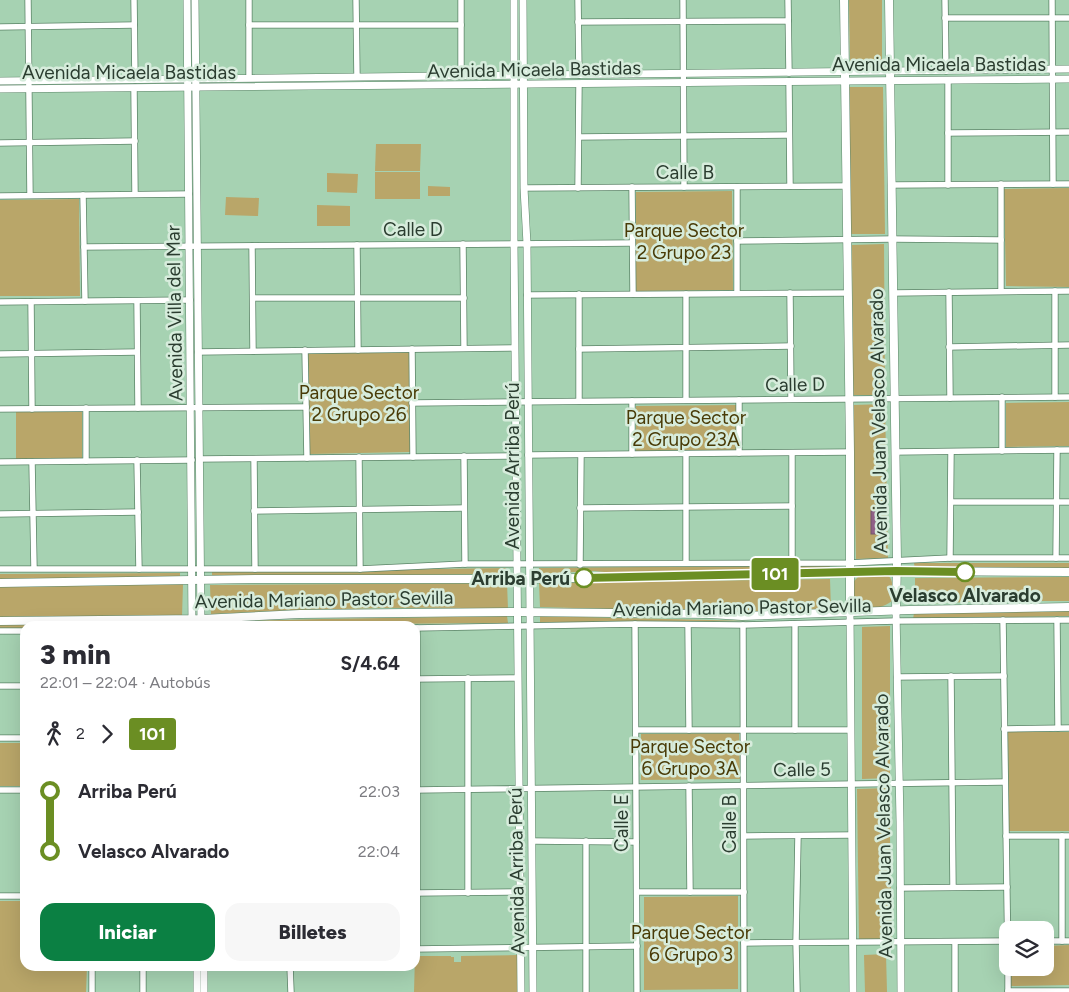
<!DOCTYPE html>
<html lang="es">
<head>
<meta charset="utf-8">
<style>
	:root { --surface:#fff; --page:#f7f7f7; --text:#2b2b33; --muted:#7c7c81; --accent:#0b8043 }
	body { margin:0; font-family:Figtree,sans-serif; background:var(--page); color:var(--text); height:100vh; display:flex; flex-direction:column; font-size:19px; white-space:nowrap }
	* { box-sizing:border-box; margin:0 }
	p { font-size:16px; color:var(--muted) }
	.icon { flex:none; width:28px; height:28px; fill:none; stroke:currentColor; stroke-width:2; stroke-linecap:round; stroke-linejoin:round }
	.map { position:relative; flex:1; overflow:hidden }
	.side { position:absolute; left:20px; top:621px; width:400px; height:350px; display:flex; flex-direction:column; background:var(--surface); border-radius:15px; box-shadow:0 5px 20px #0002 }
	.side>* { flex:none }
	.badge { padding:0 10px; border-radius:4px; font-size:18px; line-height:32px }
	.controls { position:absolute; left:999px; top:921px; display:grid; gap:10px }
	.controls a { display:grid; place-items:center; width:55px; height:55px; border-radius:10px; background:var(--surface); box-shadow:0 5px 20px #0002; font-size:25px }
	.map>.badge { position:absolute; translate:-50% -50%; box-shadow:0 0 0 2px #fff }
	.legs { display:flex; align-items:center; gap:8px; height:55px; padding:0 20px; font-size:16px }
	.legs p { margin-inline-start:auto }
	.summary { display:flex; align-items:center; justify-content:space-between; height:85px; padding:0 20px }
	h1 { font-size:28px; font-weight:800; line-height:38px }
	.cta { display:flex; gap:10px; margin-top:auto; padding:10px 20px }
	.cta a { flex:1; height:58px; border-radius:15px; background:var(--accent); color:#fff; font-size:20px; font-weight:800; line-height:58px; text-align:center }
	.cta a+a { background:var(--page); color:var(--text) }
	ul { padding:0 20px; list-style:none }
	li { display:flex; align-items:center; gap:18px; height:60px; font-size:19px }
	li i { display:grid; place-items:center; width:8px; height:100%; margin:0 6px; background:currentColor }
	li i::after { content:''; width:12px; height:12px; margin:-6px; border:4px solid; border-radius:50%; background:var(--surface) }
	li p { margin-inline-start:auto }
	li:first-child i { background:linear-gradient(#0000 50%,currentColor 0) }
	li:last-child i { background:linear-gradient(currentColor 50%,#0000 0) }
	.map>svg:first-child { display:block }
	.green { fill:#b9a669 }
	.water { fill:#906087; stroke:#72566d }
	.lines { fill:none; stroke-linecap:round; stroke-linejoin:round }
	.minor-casing { stroke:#5b8467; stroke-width:7 }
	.tertiary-casing { stroke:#5b8467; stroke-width:8 }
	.secondary-casing { stroke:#5b8467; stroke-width:9 }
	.minor { stroke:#fff; stroke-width:5.5 }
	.tertiary { stroke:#fff; stroke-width:7 }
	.secondary { stroke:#fff; stroke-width:8 }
	.line-1-casing { stroke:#fff; stroke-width:11 }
	.line-1 { stroke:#6b8e23; stroke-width:8 }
	.stop-1-dot { fill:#fff; stroke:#6b8e23; stroke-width:2.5 }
	.labels { text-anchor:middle; stroke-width:5; stroke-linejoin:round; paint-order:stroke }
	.street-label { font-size:19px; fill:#2b3d30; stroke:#d7ecdc }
	.park-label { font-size:19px; fill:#493b07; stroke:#d7ecdc }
	.stop-label { font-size:19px; font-weight:bold; fill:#2b3d30; stroke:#d7ecdc; text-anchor:end }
</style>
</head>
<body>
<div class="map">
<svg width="1069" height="992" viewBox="0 0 1069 992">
	<rect width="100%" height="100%" fill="#a6d2b2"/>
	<g class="green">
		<polygon points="849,0 882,0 882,67 850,67"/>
		<polygon points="849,87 883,87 885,234 851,234"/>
		<polygon points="376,144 421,144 420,171 375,171"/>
		<rect x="375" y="172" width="45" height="27"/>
		<polygon points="327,173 358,174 357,193 327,192"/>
		<polygon points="428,186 450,187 450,196 428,196"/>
		<polygon points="1069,188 1069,287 1006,286 1004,189"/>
		<polygon points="732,191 733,290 636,291 636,192"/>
		<polygon points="226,197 259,198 258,216 225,215"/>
		<polygon points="79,199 80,296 0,296 0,200"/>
		<polygon points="317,205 350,206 350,226 317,226"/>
		<polygon points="884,244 885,395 853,395 852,245"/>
		<polygon points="409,352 410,452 310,454 308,353"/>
		<polygon points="1069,402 1069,446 1006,447 1006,403"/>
		<polygon points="885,404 888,558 856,559 853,405"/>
		<polygon points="736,405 736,450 636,451 636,406"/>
		<polygon points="82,411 82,458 16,459 16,412"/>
		<polygon points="914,563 1069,563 1069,569 991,569 979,567 915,570"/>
		<polygon points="830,565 829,571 615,573 594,571 539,574 539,568"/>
		<polygon points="506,568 507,574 212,577 212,572"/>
		<polygon points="180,573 180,578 0,579 0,574"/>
		<path d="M 864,574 C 891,574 893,571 893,600 C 884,609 857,615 853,597 C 852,592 853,586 854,581 L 859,576 Z"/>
		<polygon points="1069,577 1069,601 996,601 915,604 915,578"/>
		<polygon points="830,579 831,610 742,613 540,607 539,583"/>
		<path d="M 507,583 L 508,609 C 409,606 310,609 211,614 L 210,585 Z"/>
		<polygon points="183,584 182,616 0,617 0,586"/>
		<polygon points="1069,610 1069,616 913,619 914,613"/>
		<polygon points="507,616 508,623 212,625 212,622 322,619"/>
		<polygon points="540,616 751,621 540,623"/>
		<polygon points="179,623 179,626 25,626 25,628 0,629 0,625"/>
		<polygon points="890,626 890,778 862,779 862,627"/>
		<polygon points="1008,732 1069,732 1069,831 1009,831"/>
		<polygon points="739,733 740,779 641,780 641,734"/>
		<rect x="0" y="743" width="25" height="43"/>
		<polygon points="889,788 892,939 859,940 857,789"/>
		<polygon points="738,896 738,989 644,990 644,897"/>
		<polygon points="0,901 25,901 25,966 87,966 86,992 0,992"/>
		<polygon points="1069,945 1069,985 1011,986 1011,968 1045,968 1045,946"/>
		<polygon points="886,954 887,992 865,992 864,955"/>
		<polygon points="517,955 517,992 414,992 415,956 451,956 451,957 454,957 454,962 461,962 461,956"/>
	</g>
	<rect class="water" x="871" y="511" width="5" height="23"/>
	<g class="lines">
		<defs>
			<g id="minor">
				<polyline points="28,0 30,195"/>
				<polyline points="134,0 135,80"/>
				<polyline points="249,0 249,78"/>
				<polyline points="356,0 357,77"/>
				<polyline points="461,0 461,75"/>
				<polyline points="578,0 579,75"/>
				<polyline points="683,0 684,187"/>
				<polyline points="788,0 789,73"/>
				<polyline points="945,0 946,71"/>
				<polyline points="1052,0 1053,184"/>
				<polyline points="945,18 1069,18"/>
				<polyline points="578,22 788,21"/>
				<polyline points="249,25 461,25"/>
				<polyline points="0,27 134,25"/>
				<polyline points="948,80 948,185"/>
				<polyline points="789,81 790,186"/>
				<polyline points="134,89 135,194"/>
				<polyline points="948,133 1069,132"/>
				<polyline points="579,137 789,135"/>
				<polyline points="0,143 135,141"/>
				<polyline points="1001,184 1001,291"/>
				<polyline points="891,185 1069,184"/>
				<polyline points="632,187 633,294"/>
				<polyline points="524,188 847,186"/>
				<polyline points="578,188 579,84"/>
				<polyline points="83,195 85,301"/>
				<polyline points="0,196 189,194"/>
				<polyline points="737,241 892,239 1001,240"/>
				<polyline points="463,244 464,348"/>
				<polyline points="357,245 358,350"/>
				<polyline points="252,246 253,351"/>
				<polyline points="84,247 632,243"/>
				<polyline points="1055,291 1055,397"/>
				<polyline points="949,292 950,398"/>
				<polyline points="737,293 737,187"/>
				<polyline points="790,293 791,399"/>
				<polyline points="893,293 1069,291"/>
				<polyline points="579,294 579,401"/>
				<polyline points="686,294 686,400"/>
				<polyline points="527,295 848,293"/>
				<polyline points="253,298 464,298"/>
				<polyline points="137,301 138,408"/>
				<polyline points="0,302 190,300"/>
				<polyline points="31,302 32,409"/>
				<polyline points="949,347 1069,345"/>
				<polyline points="412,349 413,457"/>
				<polyline points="579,349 791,346"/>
				<polyline points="305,350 307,458"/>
				<polyline points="198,352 515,348"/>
				<polyline points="0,354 137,352"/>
				<polyline points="1002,397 1002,451"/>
				<polyline points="739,400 739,453"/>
				<polyline points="632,401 632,454"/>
				<polyline points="412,403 1069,397"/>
				<polyline points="86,408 86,461"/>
				<polyline points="0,409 306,407"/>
				<polyline points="895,452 1069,450"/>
				<polyline points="792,453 792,562"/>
				<polyline points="686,454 686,563"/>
				<polyline points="528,455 850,452"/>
				<polyline points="464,456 465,564"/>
				<polyline points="359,457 360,569"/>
				<polyline points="199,459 516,456"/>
				<polyline points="254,459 255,569"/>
				<polyline points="137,460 139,569"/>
				<polyline points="0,462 192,460"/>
				<polyline points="32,462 34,568"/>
				<polyline points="951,502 1069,502"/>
				<polyline points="580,508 792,506"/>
				<polyline points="254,511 464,508"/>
				<polyline points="0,514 138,512"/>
				<polyline points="950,558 951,452"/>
				<polyline points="1056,558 1057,450"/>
				<polyline points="580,565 581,455"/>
				<polyline points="0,569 360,569 465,564 849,563 950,558 1069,558"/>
				<polyline points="1003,620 1008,966"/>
				<polyline points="1057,620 1058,728"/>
				<polyline points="635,624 637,992"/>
				<polyline points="688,625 689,730"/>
				<polyline points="743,625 744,992"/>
				<polyline points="415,628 635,624 743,625 896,621 1069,620"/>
				<polyline points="417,628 417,949"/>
				<polyline points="0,631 25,631"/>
				<polyline points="951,676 953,887"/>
				<polyline points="897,677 1004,676"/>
				<polyline points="468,678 468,893"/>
				<polyline points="417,679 518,678"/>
				<polyline points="0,686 25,686"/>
				<polyline points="1004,729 1069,728"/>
				<polyline points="636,730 850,730"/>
				<polyline points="795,730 795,624"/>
				<polyline points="0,738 25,738"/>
				<polyline points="689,786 690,892"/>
				<polyline points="0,790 25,790"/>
				<polyline points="417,790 1004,782"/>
				<polyline points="744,836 851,835"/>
				<polyline points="1006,836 1069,836"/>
				<polyline points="1062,836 1062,941"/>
				<polyline points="532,841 636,842"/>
				<polyline points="586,841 586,992"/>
				<polyline points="900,888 1007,887"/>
				<polyline points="637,892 744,892"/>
				<polyline points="417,893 520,892"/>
				<polyline points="0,896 25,896"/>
				<polyline points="1045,941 1069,941"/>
				<polyline points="744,943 1008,941"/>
				<polyline points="415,949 637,946"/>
				<polyline points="290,966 291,992"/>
				<polyline points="1008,968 1008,992"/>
				<polyline points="1008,991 1069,991"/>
				<polyline points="92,992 92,966"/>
				<polyline points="143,992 143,966"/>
				<polyline points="797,992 796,942 798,836"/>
				<polyline points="955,992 955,942"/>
			</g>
			<g id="tertiary">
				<polyline points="187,0 192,626"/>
				<polyline points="195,0 201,626"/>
				<polyline points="514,0 514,244 521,992"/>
				<polyline points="523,0 524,188 527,244 533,992"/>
				<polyline points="0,81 1069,69"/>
				<polyline points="0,89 1069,79"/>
				<polyline points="896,611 900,822 901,992"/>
				<polyline points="850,612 853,992"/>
				<polyline points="197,966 197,992"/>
				<polyline points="204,966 204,992"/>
			</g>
			<g id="secondary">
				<polyline points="844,0 850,452 850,612"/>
				<polyline points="889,0 897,561 896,611"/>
				<polyline points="0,583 255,579 529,579 897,571 1069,572"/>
				<polyline points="0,621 201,619 300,614 518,612 710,614 742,616 909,610 1069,607"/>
			</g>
		</defs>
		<use href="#minor" class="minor-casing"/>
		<use href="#tertiary" class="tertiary-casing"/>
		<use href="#secondary" class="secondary-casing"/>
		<use href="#minor" class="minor"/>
		<use href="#tertiary" class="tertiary"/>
		<use href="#secondary" class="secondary"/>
	</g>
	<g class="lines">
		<defs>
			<polyline id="line-1" points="584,578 896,571 965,572"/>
		</defs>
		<use href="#line-1" class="line-1-casing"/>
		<use href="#line-1" class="line-1"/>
	</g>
	<g class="stop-1-dot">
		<circle cx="965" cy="572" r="9"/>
		<circle cx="584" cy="578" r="9"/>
	</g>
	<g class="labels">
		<g class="street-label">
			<text x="939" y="71">Avenida Micaela Bastidas</text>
			<text transform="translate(534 69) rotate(-1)" y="7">Avenida Micaela Bastidas</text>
			<text x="129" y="79">Avenida Micaela Bastidas</text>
			<text x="685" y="179">Calle B</text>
			<text x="413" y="236">Calle D</text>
			<text transform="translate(174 313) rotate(-91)" y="7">Avenida Villa del Mar</text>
			<text transform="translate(795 384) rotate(-1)" y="7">Calle D</text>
			<text transform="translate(878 421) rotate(-91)" y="7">Avenida Juan Velasco Alvarado</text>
			<text transform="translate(512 466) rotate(-90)" y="7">Avenida Arriba Perú</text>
			<text transform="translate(324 599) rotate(-1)" y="7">Avenida Mariano Pastor Sevilla</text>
			<text transform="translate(742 607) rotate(-1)" y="7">Avenida Mariano Pastor Sevilla</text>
			<text transform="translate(802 769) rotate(-1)" y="7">Calle 5</text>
			<text transform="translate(621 823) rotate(-90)" y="7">Calle E</text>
			<text transform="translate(729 824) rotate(-90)" y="7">Calle B</text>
			<text transform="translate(883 826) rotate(-91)" y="7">Avenida Juan Velasco Alvarado</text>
			<text transform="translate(516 871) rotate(-91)" y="7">Avenida Arriba Perú</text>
		</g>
		<g class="park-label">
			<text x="684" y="237">Parque Sector<tspan x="684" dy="22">2 Grupo 23</tspan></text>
			<text x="359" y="399">Parque Sector<tspan x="359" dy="22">2 Grupo 26</tspan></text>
			<text x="686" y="424">Parque Sector<tspan x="686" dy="22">2 Grupo 23A</tspan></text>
			<text x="690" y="753">Parque Sector<tspan x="690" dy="22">6 Grupo 3A</tspan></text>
			<text x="691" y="939">Parque Sector<tspan x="691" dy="22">6 Grupo 3</tspan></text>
		</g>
		<g class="stop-label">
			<text x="570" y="585">Arriba Perú</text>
			<text x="965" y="602" text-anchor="middle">Velasco Alvarado</text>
		</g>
	</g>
</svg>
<div class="controls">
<a><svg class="icon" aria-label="layers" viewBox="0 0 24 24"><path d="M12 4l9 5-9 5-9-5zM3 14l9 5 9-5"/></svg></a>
</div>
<b class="badge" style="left:775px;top:574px;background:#6b8e23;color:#fff">101</b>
<section class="side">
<div class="summary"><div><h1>3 min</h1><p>22:01 – 22:04 · Autobús</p></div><b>S/4.64</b></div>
<div class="legs"><svg class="icon" aria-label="walk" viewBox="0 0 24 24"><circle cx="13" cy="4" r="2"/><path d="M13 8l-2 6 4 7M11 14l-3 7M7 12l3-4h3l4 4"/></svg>2<svg class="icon" aria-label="forward" viewBox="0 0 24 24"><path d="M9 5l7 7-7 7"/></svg><b class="badge" style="background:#6b8e23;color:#fff">101</b></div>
<ul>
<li><i style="color:#6b8e23"></i><b>Arriba Perú</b><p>22:03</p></li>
<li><i style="color:#6b8e23"></i><b>Velasco Alvarado</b><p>22:04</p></li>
</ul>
<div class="cta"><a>Iniciar</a><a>Billetes</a></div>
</section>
</div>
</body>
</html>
